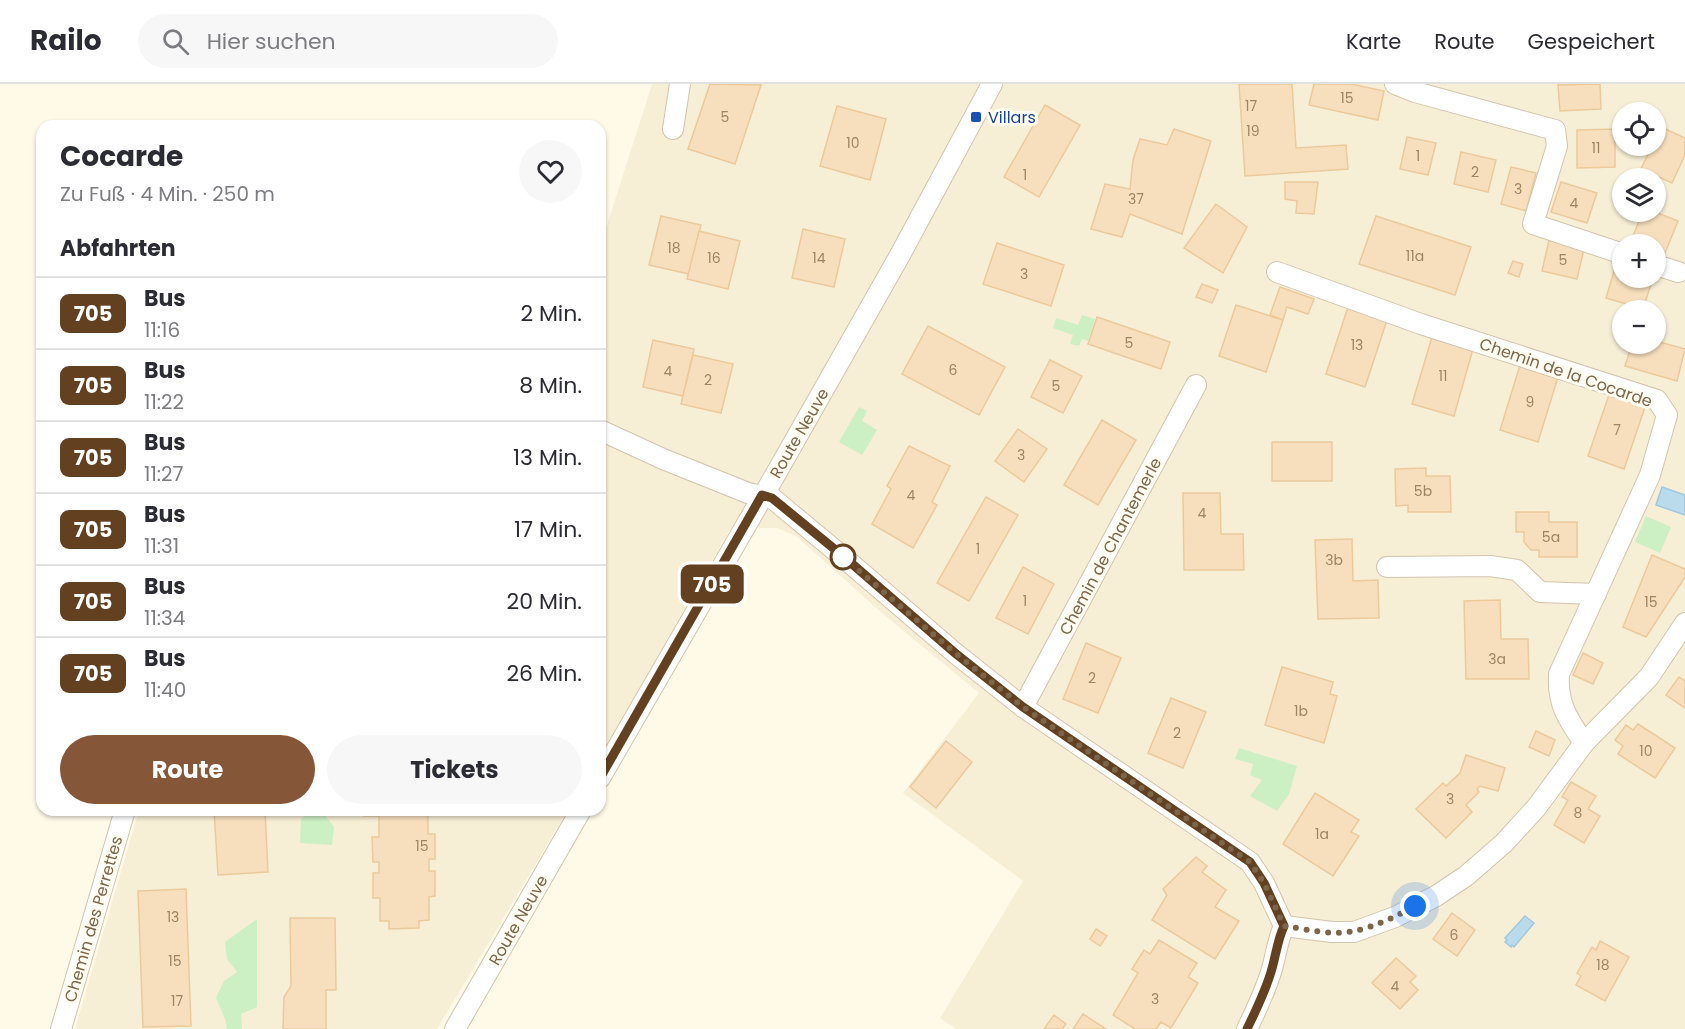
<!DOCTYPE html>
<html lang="de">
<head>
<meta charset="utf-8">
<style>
	:root { --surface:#fff; --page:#f7f7f7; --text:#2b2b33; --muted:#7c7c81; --line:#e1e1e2; --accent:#865639 }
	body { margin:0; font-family:Poppins,sans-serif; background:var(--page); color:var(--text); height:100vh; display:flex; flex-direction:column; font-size:22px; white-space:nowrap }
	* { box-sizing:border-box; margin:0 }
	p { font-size:20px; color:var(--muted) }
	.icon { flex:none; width:33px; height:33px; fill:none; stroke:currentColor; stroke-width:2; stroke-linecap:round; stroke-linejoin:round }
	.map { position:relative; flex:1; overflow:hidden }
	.drawer { position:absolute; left:36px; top:36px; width:570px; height:696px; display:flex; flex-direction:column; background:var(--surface); border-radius:18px; box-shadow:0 2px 4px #0004 }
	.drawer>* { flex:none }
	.badge { padding:0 12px; border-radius:9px; font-size:21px; line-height:39px }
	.buttons { position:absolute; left:1612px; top:18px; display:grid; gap:12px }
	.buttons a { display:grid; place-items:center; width:54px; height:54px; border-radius:50%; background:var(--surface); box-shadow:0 2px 4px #0004; font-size:30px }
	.you { position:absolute; width:30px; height:30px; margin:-15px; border:4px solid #fff; border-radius:50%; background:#1a73e8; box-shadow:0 0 0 9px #1a73e833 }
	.map>.badge { position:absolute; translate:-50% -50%; box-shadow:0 0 0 3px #fff }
	h2 { padding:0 24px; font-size:22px; line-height:54px }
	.round { display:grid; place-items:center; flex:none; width:63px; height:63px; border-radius:32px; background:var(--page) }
	.head { display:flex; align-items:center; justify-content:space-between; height:102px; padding:0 24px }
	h1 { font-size:28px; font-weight:700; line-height:45px }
	.button { display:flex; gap:12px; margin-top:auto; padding:12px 24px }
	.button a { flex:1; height:69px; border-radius:36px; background:var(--accent); color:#fff; font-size:24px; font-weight:700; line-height:69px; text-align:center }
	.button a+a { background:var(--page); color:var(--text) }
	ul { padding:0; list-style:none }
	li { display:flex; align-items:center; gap:18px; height:72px; padding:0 24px; border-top:2px solid var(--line) }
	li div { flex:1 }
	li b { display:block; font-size:22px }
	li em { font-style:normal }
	li .badge { min-width:66px; font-weight:700; text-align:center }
	header { display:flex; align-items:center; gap:36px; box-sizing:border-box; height:84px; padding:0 30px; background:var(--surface); border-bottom:2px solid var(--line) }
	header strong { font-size:28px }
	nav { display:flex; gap:33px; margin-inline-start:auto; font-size:21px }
	.search { width:420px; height:54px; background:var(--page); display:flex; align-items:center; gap:15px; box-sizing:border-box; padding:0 21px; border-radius:33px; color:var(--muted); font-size:22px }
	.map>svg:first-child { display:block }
	.residential { fill:#f7eed6; fill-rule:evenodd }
	.green { fill:#cdefc4 }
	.water { fill:#badbeb; stroke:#9fc8de; stroke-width:1.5 }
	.building { fill:#f7dfbd; stroke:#ecc99b; stroke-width:1.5 }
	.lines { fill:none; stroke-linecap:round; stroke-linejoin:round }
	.minor-casing { stroke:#d3c4ac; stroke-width:22 }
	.minor { stroke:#fff; stroke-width:20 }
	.line-casing { stroke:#fff; stroke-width:14 }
	.line { stroke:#624020; stroke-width:9 }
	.walk { stroke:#7d6548; stroke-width:6; stroke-dasharray:0 10.8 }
	.transit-dot { fill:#1a4fb4; stroke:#fffcf1; stroke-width:2 }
	.stop-dot { fill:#fff; stroke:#624020; stroke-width:3 }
	.labels { text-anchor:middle; stroke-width:6; stroke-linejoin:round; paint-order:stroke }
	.number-label { font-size:14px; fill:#9c8465 }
	.transit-label { font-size:16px; fill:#164399; stroke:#fffcf1; text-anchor:start }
	.street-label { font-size:16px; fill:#7d6548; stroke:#fffcf1 }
</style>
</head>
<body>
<header>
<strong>Railo</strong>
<div class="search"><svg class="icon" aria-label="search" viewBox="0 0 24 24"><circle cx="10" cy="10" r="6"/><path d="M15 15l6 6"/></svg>Hier suchen</div>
<nav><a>Karte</a><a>Route</a><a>Gespeichert</a></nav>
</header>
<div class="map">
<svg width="1685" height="945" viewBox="0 0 1685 945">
	<rect width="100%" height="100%" fill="#fffae8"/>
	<g class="residential">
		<path d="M 652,0 L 1685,0 L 1685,945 L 956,945 L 940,934 L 1023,797 L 903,709 L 979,609 L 883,530 L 796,452 L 777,444 L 731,444 L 600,673 L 600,163 ZM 1623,28 L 1656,28 L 1656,62 L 1623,62 ZM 1623,94 L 1656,94 L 1656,128 L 1623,128 ZM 1623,160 L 1656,160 L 1656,194 L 1623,194 ZM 1623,226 L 1656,226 L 1656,260 L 1623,260 Z"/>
		<polygon points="139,726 568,726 437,945 75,945"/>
	</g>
	<g class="green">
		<polygon points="1082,231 1095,235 1088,257 1082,255 1079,262 1070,260 1073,251 1053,244 1056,234 1078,241"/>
		<polygon points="859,323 867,327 862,337 877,346 862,371 839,358"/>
		<polygon points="1646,432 1671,443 1660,469 1635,458"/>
		<polygon points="1239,664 1297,682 1289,710 1277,727 1250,712 1262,696 1250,691 1253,680 1235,675"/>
		<polygon points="312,726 322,727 334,743 332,761 300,759 301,735"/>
		<polygon points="257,835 257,923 241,930 242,945 227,945 225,935 216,914 224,897 237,888 227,875 225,858"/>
	</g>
	<g class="water">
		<polygon points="1662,403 1685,411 1685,431 1656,421"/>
		<polygon points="1525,832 1534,839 1514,863 1512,861 1511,863 1505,858 1507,856 1505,854"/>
	</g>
	<g class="building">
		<polygon points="710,0 761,1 735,80 688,65"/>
		<polygon points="1239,0 1292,0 1296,64 1346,61 1348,85 1245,92"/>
		<polygon points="1314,0 1351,0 1384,7 1378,36 1309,21"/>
		<polygon points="1600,0 1601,25 1560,27 1558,1"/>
		<polygon points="1045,21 1080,41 1039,113 1004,93"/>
		<polygon points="837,22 886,35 870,96 820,82"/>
		<polygon points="1661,43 1685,54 1685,71 1672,99 1641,85 1652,62 1656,62 1656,53"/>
		<polygon points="1174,45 1211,57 1182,150 1130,130 1122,153 1091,145 1105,100 1130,105 1133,76 1140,55 1167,61"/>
		<polygon points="1615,45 1615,83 1577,84 1577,46"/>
		<polygon points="1407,53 1436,59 1428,91 1400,85"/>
		<polygon points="1461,68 1496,76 1488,108 1454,100"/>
		<polygon points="1511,83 1536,89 1526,127 1501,120"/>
		<polygon points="1285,98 1318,98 1314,130 1296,129 1297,117 1285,115"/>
		<polygon points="1561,98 1597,109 1587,139 1551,128"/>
		<polygon points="1216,120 1247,143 1223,189 1184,164"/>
		<polygon points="1643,128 1655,128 1678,137 1665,169 1656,165 1656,160 1646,160 1632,154"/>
		<polygon points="661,132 701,141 689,190 649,181"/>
		<polygon points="1376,132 1471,163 1455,211 1359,180"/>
		<polygon points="803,145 845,155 834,203 792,194"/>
		<polygon points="699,147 740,157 728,205 687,195"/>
		<polygon points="1549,156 1584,165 1577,195 1542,187"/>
		<polygon points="997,159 1064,181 1051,222 983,200"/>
		<polygon points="1513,177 1523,180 1519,193 1508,189"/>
		<polygon points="1617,177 1623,178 1623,194 1653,194 1643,225 1606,214"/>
		<polygon points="1202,200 1218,206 1212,219 1196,213"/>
		<polygon points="1280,203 1314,215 1308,230 1287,223 1283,236 1270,231"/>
		<polygon points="1349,220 1388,233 1365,303 1326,290"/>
		<polygon points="1236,221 1283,236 1266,288 1219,272"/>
		<polygon points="1097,233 1170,258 1161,285 1088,260"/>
		<polygon points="928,242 1005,283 979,331 902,290"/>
		<polygon points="1432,253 1473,265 1454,332 1412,320"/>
		<polygon points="653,256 694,265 683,312 643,303"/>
		<polygon points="1656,257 1685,265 1677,297 1625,282 1632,260 1656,260"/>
		<polygon points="693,271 733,280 721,329 681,320"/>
		<polygon points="1050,276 1082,292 1063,329 1031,313"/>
		<polygon points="1521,278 1559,290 1538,358 1500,346"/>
		<polygon points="1610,308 1646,320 1624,385 1588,372"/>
		<polygon points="1102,336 1136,356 1098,421 1064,401"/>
		<polygon points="1018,345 1047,365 1024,398 995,377"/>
		<rect x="1272" y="358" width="60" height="39"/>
		<polygon points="909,362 950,382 932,418 937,421 913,464 872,440 891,405 887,402"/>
		<polygon points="1426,384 1426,392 1450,392 1451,428 1408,428 1408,421 1396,422 1395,385"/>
		<polygon points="1183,409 1220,409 1221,450 1243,450 1244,486 1184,486"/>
		<polygon points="986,413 1018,431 969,517 937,499"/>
		<polygon points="1516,428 1549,428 1549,438 1577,438 1577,473 1539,473 1539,466 1531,466 1524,458 1524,448 1516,448"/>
		<polygon points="1352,455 1353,497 1378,496 1379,534 1318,535 1315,456"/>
		<polygon points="1652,471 1685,485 1685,493 1646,553 1623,543"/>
		<polygon points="1023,483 1054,500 1028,550 996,534"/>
		<polygon points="1500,516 1501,555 1528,555 1529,595 1466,595 1464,517"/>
		<polygon points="1086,559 1121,574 1098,629 1063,615"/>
		<polygon points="1583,569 1603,579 1593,600 1573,591"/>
		<polygon points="1282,583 1333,598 1330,610 1337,612 1324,659 1265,641"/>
		<polygon points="1679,593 1685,597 1685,624 1666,611"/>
		<polygon points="1171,614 1206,628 1183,684 1148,669"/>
		<polygon points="1638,640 1675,664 1655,694 1618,670 1623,662 1615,656 1626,641 1633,646"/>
		<polygon points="1536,647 1555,656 1549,672 1529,663"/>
		<polygon points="946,657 972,678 936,724 910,703"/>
		<polygon points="1466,671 1505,684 1498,707 1480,702 1477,705 1479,708 1466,721 1472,728 1446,754 1416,725 1443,699 1446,702 1460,689"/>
		<polygon points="1571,698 1596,712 1588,725 1600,732 1584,759 1554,741 1568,716 1562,713"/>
		<polygon points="1315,709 1359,736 1351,748 1359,752 1333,792 1283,760"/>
		<polygon points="214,726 265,726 268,788 218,791"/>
		<polygon points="364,726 428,726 428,750 435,750 435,775 429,775 429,787 435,787 435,812 429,813 429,836 419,837 419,844 389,845 389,837 380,837 380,814 373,814 373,789 379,789 379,778 373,778 372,753 379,753 379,732 364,732"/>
		<polygon points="1196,773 1207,782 1202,788 1226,806 1215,823 1239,837 1215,875 1152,836 1167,811 1163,805"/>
		<polygon points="186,805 191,942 143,943 138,807"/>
		<polygon points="1452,829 1475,846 1457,872 1433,855"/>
		<polygon points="290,834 335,834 336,906 326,906 326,945 283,945 284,913 291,902"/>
		<polygon points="1096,845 1107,852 1100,862 1090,855"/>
		<polygon points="1159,856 1197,879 1188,893 1198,899 1171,944 1161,938 1156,945 1135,945 1113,931 1138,889 1132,885 1144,866 1150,870"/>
		<polygon points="1600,857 1629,873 1605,917 1576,901 1581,892 1577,889 1592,863 1596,866"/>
		<polygon points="1396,874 1416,892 1410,898 1418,906 1400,925 1372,899"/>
		<polygon points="1083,930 1106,945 1073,945"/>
		<polygon points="1054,931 1066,940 1062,945 1044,945"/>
	</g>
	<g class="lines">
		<defs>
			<g id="minor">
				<polyline points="1395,0 1415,8 1555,46 1557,62 1533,140 1623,170"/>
				<polyline points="673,45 680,0"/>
				<polyline points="1656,181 1678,188"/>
				<path d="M 1277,188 L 1421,240 L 1657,316 L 1667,331 L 1650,391 L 1559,590 C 1557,620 1568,635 1584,659"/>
				<path d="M 600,346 L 663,375 L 748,409 L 772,414 L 843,473 L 955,569 L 1023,623 L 1250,778 L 1264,799 L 1284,842 C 1277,857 1276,873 1271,888 C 1265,908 1256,926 1247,945"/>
				<polyline points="1387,483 1490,482 1517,486 1540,508 1596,510"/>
				<polyline points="1023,623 1196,301"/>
				<polyline points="600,694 778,386 900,171 992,0"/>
				<polyline points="1284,842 1332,848 1354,848 1395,833 1436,812 1466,792 1504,759 1536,724 1584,659 1649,593 1685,539"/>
				<polyline points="61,945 125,726"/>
				<polyline points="455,945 581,726"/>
			</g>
		</defs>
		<use href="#minor" class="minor-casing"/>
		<use href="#minor" class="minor"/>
	</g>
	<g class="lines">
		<defs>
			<path id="line" d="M 600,694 L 762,411 L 772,414 L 843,472 L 955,569 L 1023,623 L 1250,778 L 1264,799 L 1284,842 C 1277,857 1276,872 1271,888 C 1265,908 1256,926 1247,945"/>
		</defs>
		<use href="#line" class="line-casing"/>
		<use href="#line" class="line"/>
		<path class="walk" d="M 843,473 L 955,569 L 1023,623 L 1250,778 L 1264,799 L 1284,842 C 1306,845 1332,852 1354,847 C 1375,843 1397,832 1415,822"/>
	</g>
	<rect class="transit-dot" x="970" y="27" width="12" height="12" rx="3"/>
	<circle class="stop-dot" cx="843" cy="473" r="12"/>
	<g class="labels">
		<g class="number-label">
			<text x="1347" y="19">15</text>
			<text x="1251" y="27">17</text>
			<text x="725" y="38">5</text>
			<text x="1253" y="52">19</text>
			<text x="853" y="64">10</text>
			<text x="1596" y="69">11</text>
			<text x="1418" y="77">1</text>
			<text x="1475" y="93">2</text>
			<text x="1025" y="96">1</text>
			<text x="1518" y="110">3</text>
			<text x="1136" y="120">37</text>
			<text x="1574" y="124">4</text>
			<text x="674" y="169">18</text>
			<text x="1415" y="177">11a</text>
			<text x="714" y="179">16</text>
			<text x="819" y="179">14</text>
			<text x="1563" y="181">5</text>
			<text x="1024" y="195">3</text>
			<text x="1129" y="264">5</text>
			<text x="1357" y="266">13</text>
			<text x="953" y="291">6</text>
			<text x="668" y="292">4</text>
			<text x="1443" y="297">11</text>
			<text x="708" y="301">2</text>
			<text x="1056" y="307">5</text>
			<text x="1530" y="323">9</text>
			<text x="1617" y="351">7</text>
			<text x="1021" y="376">3</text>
			<text x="1423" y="412">5b</text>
			<text x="911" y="416">4</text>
			<text x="1202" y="434">4</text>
			<text x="1551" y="458">5a</text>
			<text x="978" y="470">1</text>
			<text x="1334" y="481">3b</text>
			<text x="1025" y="522">1</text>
			<text x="1651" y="523">15</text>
			<text x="1497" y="580">3a</text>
			<text x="1092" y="599">2</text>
			<text x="1301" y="632">1b</text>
			<text x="1177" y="654">2</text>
			<text x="1646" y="672">10</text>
			<text x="1450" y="720">3</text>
			<text x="1578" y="734">8</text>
			<text x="1322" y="755">1a</text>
			<text x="422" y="767">15</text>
			<text x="173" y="838">13</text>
			<text x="1454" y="856">6</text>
			<text x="175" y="882">15</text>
			<text x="1603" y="886">18</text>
			<text x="1395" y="907">4</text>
			<text x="1155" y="920">3</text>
			<text x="177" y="922">17</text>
		</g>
		<g class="transit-label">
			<text x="988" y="39">Villars</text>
		</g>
		<g class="street-label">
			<text transform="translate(1566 288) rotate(19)" y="6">Chemin de la Cocarde</text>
			<text transform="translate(799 349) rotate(-60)" y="6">Route Neuve</text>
			<text transform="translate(1110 462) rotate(-62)" y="6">Chemin de Chantemerle</text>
			<text transform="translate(93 835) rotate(-74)" y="6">Chemin des Perrettes</text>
			<text transform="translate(518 836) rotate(-60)" y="6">Route Neuve</text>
		</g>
	</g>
</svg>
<div class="buttons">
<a><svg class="icon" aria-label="locate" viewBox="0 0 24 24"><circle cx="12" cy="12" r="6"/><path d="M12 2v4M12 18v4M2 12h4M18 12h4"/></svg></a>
<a><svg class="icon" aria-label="layers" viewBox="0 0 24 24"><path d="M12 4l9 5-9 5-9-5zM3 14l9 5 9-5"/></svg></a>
<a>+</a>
<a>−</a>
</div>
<div class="you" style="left:1415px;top:822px"></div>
<b class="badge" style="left:712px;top:500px;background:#624020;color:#fff">705</b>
<section class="drawer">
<div class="head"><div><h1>Cocarde</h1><p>Zu Fuß · 4 Min. · 250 m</p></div><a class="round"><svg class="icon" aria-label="heart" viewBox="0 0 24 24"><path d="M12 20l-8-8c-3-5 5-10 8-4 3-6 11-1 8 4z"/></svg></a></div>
<h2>Abfahrten</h2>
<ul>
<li><span class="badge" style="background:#624020;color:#fff">705</span><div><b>Bus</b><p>11:16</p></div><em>2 Min.</em></li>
<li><span class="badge" style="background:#624020;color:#fff">705</span><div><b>Bus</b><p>11:22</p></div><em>8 Min.</em></li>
<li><span class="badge" style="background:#624020;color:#fff">705</span><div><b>Bus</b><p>11:27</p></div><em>13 Min.</em></li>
<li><span class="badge" style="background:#624020;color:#fff">705</span><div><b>Bus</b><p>11:31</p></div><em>17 Min.</em></li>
<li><span class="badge" style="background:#624020;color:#fff">705</span><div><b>Bus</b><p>11:34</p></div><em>20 Min.</em></li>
<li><span class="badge" style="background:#624020;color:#fff">705</span><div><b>Bus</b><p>11:40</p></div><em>26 Min.</em></li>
</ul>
<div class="button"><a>Route</a><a>Tickets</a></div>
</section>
</div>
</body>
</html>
